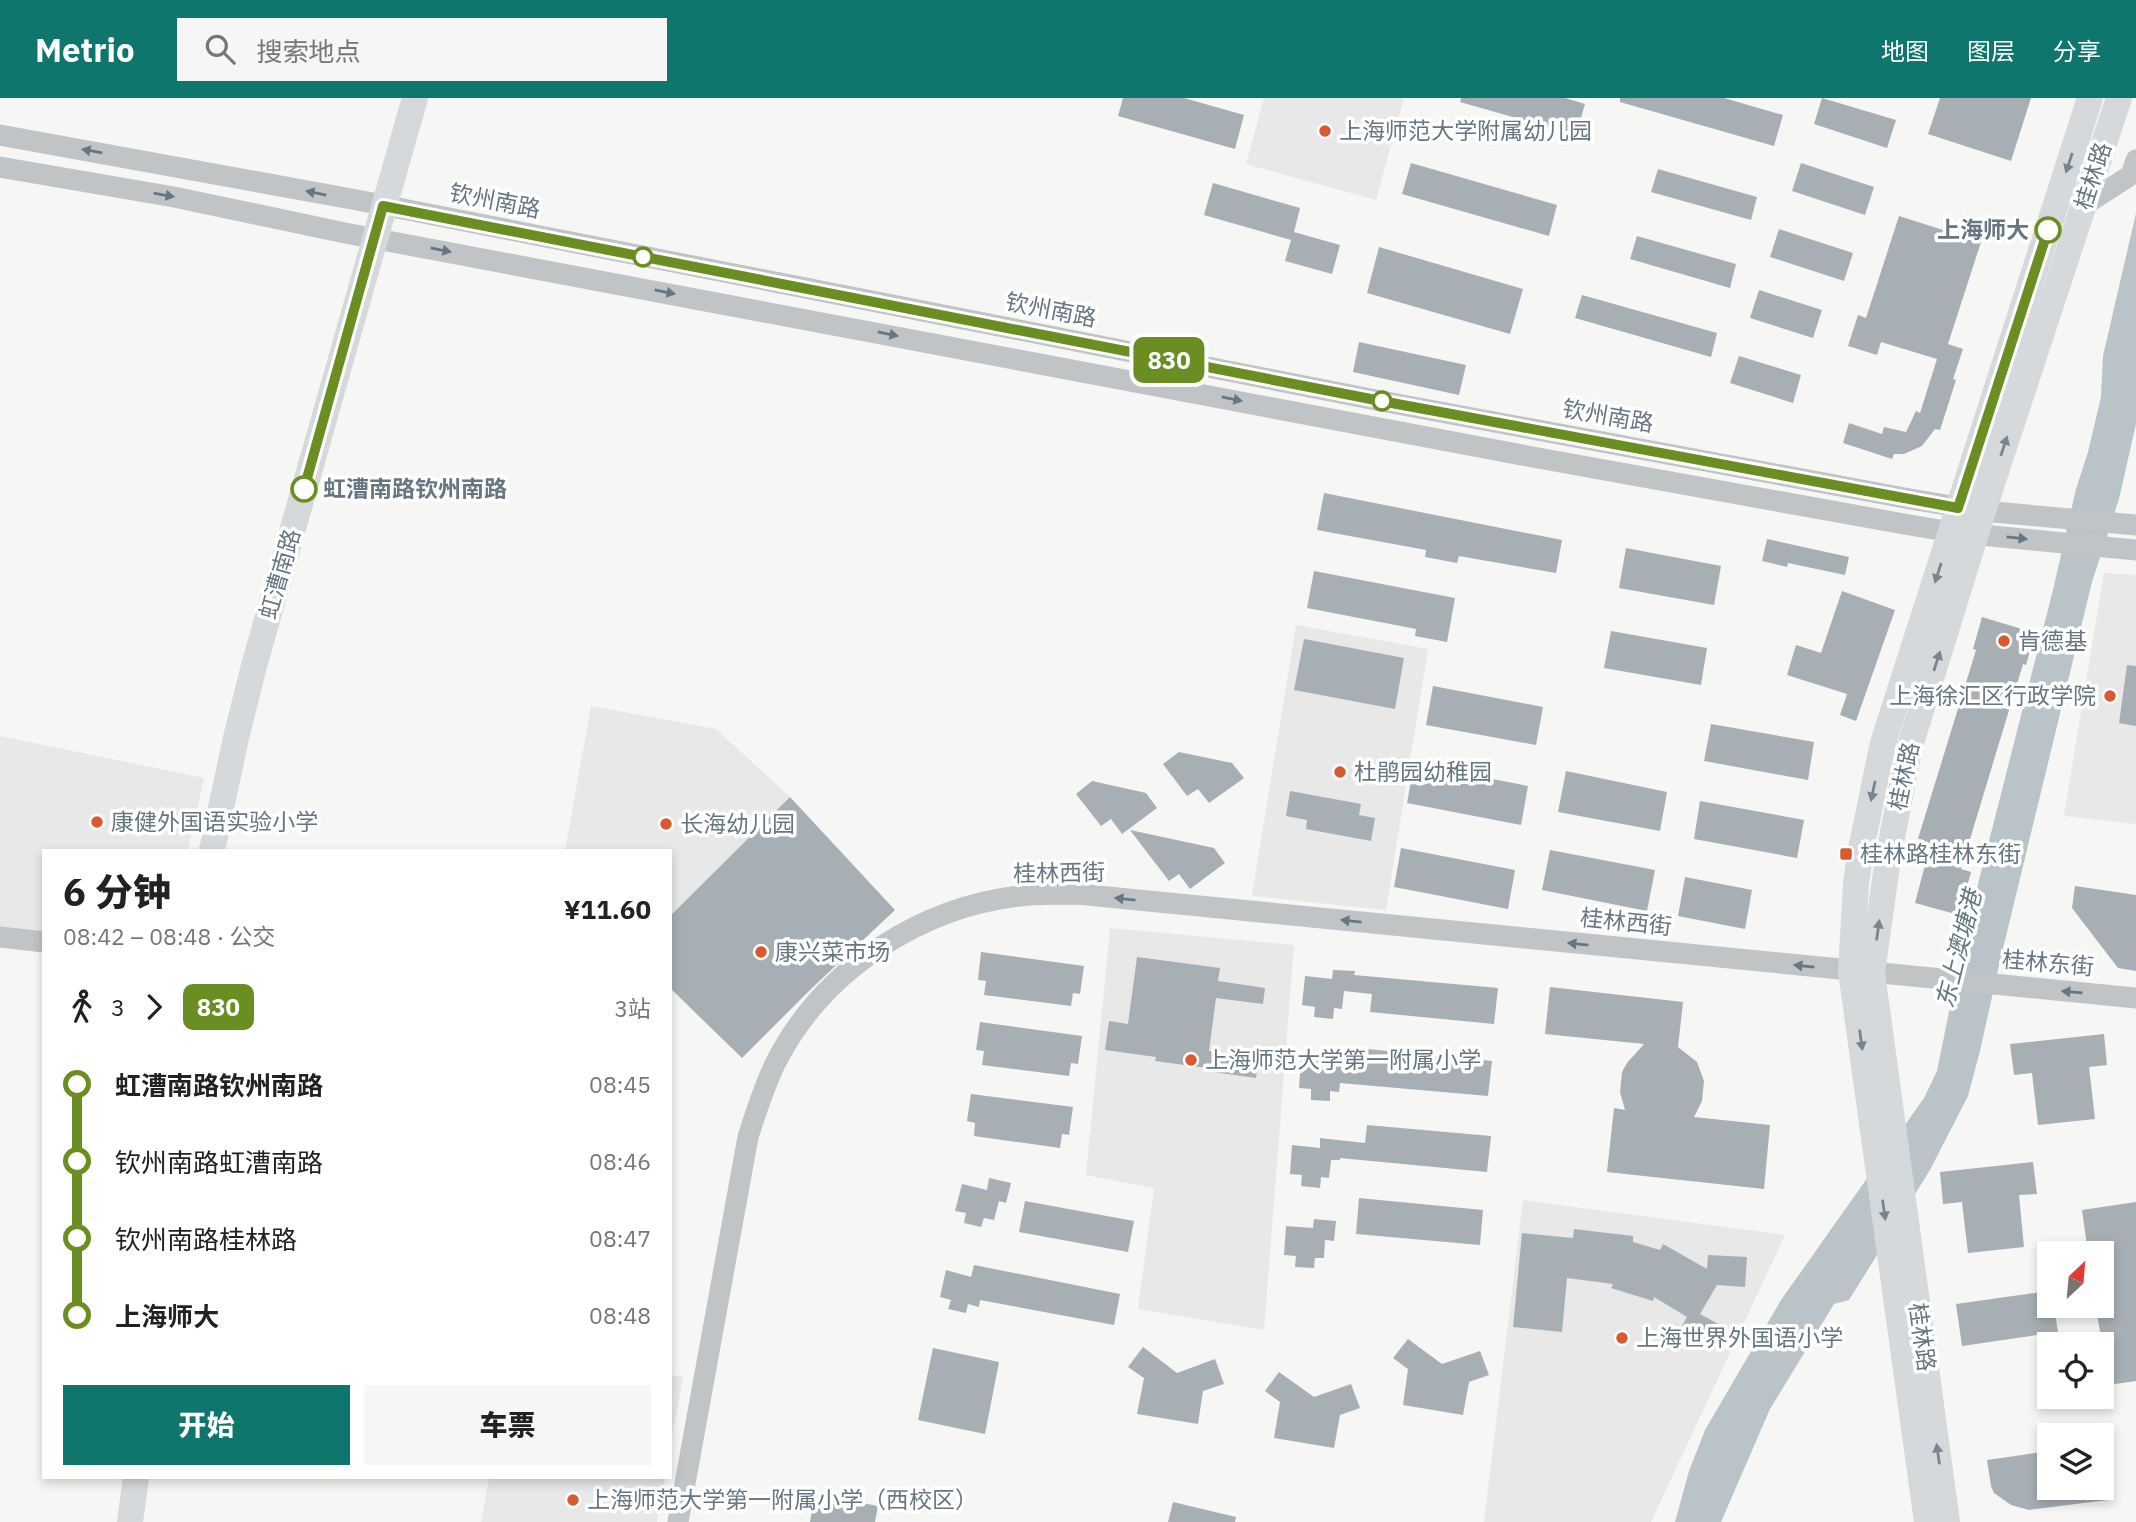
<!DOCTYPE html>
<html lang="zh">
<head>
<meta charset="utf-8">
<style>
	:root { --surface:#fff; --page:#f6f6f6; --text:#222; --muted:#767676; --accent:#0f766e }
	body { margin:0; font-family:"IBM Plex Sans","Noto Sans SC",sans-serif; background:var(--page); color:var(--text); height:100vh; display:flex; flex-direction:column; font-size:26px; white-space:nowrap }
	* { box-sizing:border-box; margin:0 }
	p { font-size:23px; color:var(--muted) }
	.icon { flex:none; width:38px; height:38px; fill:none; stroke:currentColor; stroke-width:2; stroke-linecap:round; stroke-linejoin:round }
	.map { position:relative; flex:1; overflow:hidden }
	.drawer { position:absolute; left:42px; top:751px; width:630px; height:630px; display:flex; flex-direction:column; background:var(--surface); border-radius:0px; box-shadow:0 4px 10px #0003 }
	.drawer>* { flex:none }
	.badge { padding:0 14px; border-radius:10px; font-size:24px; line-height:46px }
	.needle { width:46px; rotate:26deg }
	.buttons { position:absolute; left:2037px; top:1143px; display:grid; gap:14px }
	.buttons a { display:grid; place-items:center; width:77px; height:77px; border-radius:0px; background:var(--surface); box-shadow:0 4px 10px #0003; font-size:35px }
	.map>.badge { position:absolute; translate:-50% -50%; box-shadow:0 0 0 4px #fff }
	.legs { display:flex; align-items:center; gap:10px; height:77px; padding:0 21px; font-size:23px }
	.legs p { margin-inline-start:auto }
	.summary { display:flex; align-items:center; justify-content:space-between; height:119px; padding:0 21px }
	h1 { font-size:38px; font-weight:800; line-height:52px }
	.button { display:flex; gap:14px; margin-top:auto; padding:14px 21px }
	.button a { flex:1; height:80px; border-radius:0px; background:var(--accent); color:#fff; font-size:28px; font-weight:800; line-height:80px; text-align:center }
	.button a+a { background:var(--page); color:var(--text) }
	ul { padding:0 21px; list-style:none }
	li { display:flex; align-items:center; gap:24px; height:77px; font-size:26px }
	li i { display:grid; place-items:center; width:10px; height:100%; margin:0 9px; background:currentColor }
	li i::after { content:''; width:18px; height:18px; margin:-9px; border:5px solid; border-radius:50%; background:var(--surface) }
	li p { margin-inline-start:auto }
	li:first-child i { background:linear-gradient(#0000 50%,currentColor 0) }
	li:last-child i { background:linear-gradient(currentColor 50%,#0000 0) }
	header { display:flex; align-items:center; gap:42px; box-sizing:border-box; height:98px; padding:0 35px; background:var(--accent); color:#fff }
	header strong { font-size:33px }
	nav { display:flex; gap:38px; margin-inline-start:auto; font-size:24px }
	.search { width:490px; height:63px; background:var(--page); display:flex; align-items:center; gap:18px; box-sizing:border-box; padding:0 24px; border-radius:0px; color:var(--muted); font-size:26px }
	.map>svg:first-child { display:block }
	.built { fill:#e7e8e7 }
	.water { fill:#b9c3c8 }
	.building { fill:#a7afb4 }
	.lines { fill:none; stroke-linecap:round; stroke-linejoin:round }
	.minor { stroke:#c0c4c7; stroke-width:21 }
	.major { stroke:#d5d9dc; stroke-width:26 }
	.oneway { fill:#677683 }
	.oneway2 { fill:#788590 }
	.line-1-casing { stroke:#fff; stroke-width:16 }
	.line-1 { stroke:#6b8e23; stroke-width:10 }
	.poi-dot { fill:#d95a31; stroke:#fff; stroke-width:2.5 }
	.stop-1-dot { fill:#fff; stroke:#6b8e23; stroke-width:3.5 }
	.labels { text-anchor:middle; stroke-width:7; stroke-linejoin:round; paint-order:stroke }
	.poi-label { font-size:23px; fill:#677683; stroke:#fff; text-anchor:start }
	.street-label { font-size:23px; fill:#677683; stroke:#fff }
	.stop-label { font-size:23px; font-weight:bold; fill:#677683; stroke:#fff; text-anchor:end }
	.water-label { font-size:24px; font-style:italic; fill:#63777f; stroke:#fff }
</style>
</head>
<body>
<header>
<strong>Metrio</strong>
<div class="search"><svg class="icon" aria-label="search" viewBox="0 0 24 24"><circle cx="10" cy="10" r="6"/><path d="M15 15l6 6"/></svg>搜索地点</div>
<nav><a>地图</a><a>图层</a><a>分享</a></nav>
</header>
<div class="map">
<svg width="2136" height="1424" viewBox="0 0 2136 1424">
	<rect width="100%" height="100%" fill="#f6f7f4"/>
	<g class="built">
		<polygon points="1264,0 1404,0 1376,102 1246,66"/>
		<polygon points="2104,475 2136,477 2136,726 2064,718"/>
		<polygon points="1296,527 1428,551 1386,812 1252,798"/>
		<polygon points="591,608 716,631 790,699 670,818 670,752 565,752"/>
		<polygon points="0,638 204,680 188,752 44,752 44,834 0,829"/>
		<polygon points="1110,830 1294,847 1264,1232 1138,1211 1154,1090 1086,1077"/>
		<polygon points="1523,1102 1785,1137 1651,1424 1484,1424"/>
		<polygon points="670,1277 683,1279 670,1351"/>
		<polygon points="489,1379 665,1379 657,1424 481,1424"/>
	</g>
	<polygon class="water" points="2136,115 2136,326 2119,401 2092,484 1999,867 1980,953 1968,998 1930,1072 1849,1202 1834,1206 1770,1311 1721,1424 1675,1424 1689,1373 1705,1332 1781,1202 1924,1000 1937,973 1963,845 2053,492 2076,391 2088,354 2101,299 2103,258"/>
	<g class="building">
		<polygon points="1123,0 1184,0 1244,17 1235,51 1118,18"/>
		<polygon points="1461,0 1565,0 1585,6 1576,37 1460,4"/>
		<polygon points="1620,0 1724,0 1783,17 1774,48 1620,4"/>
		<polygon points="1822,0 1896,22 1887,50 1814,26"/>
		<polygon points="1940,0 2031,0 2011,63 1928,36"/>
		<polygon points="1411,65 1557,107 1549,138 1402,96"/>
		<polygon points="1801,65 1874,89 1865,117 1792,93"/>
		<polygon points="1658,71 1757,99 1751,122 1651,94"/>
		<polygon points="1213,85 1300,110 1294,134 1340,147 1332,176 1285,163 1291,142 1204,117"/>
		<polygon points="1899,118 1981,144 1948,246 1963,251 1953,281 1956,282 1940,332 1935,331 1922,348 1904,356 1894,356 1892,361 1843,345 1849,325 1882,336 1884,329 1906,334 1916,313 1920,315 1937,261 1881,244 1877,257 1848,248 1858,217 1866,220"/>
		<polygon points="1779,131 1853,155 1844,183 1770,159"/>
		<polygon points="1637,138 1736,166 1730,190 1630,161"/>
		<polygon points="1379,149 1523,191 1510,236 1367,195"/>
		<polygon points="1759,192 1822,212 1813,240 1750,220"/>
		<polygon points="1582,197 1717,235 1711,259 1575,220"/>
		<polygon points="1359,244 1466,267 1459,297 1353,274"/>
		<polygon points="1739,258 1801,277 1793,305 1730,285"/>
		<polygon points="1324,395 1562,442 1556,475 1459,458 1457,465 1425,459 1426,452 1317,432"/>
		<polygon points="1767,441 1849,459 1845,477 1788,465 1787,469 1762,463"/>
		<polygon points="1626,450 1721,468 1714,507 1619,490"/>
		<polygon points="1314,473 1455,500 1447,544 1415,538 1416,531 1307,510"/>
		<polygon points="1842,493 1895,512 1856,623 1840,617 1847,596 1787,577 1796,547 1821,555"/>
		<polygon points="1982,519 2035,535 2026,567 2023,566 1961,771 1971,774 1959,817 1915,805 1930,748 1917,744 1976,552 1973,551"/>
		<polygon points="1611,533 1707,550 1701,587 1604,570"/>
		<polygon points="1304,541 1404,560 1395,611 1294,592"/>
		<polygon points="2127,567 2136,568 2136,628 2119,625"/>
		<polygon points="1433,588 1543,609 1536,647 1426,627"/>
		<polygon points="1711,626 1814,644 1808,682 1704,663"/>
		<polygon points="1179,654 1232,665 1244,680 1209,705 1198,691 1187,698 1163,666"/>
		<polygon points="1414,666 1528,688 1521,727 1407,705"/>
		<polygon points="1566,673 1667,694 1660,733 1558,714"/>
		<polygon points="1092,683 1146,695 1157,710 1122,736 1111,721 1101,728 1076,696"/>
		<polygon points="1290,693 1361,706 1359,717 1375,720 1371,743 1306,731 1307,722 1286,718"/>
		<polygon points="790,699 895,812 812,890 742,960 670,890 670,818"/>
		<polygon points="1700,703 1804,722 1797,760 1694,741"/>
		<polygon points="1130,732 1214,750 1225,765 1190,791 1179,776 1169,783"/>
		<polygon points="1401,750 1515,772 1508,811 1394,789"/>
		<polygon points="1550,752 1655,772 1647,813 1542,792"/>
		<polygon points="1685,779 1752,792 1745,831 1678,818"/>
		<polygon points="2075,788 2136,797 2136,873 2118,870 2072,810"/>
		<polygon points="981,854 1084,868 1080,896 1073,895 1071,908 984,897 986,883 978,882"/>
		<polygon points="1137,859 1220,870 1218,883 1265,890 1263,906 1216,900 1209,953 1259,959 1256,980 1206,973 1207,970 1155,963 1156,959 1105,952 1109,923 1128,926"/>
		<polygon points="1333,872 1355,873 1354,877 1498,890 1494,926 1370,914 1372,896 1344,893 1342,911 1334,910 1333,921 1314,919 1315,909 1302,907 1305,878 1332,881"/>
		<polygon points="1550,889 1683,904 1678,949 1697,964 1704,983 1702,1003 1694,1019 1770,1027 1764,1091 1607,1074 1614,1010 1625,1012 1620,994 1622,974 1627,965 1644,946 1545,936"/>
		<polygon points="980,924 1082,938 1078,966 1071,965 1069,978 982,967 984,953 976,952"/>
		<polygon points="2104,936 2107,967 2089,969 2095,1021 2038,1027 2032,975 2014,977 2010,946"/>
		<polygon points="1367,951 1492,963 1488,998 1340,985 1339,994 1330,993 1330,1003 1311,1002 1311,991 1299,990 1301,961 1329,964 1330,954 1367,958"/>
		<polygon points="971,996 1073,1009 1069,1037 1062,1036 1060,1050 974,1038 975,1025 967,1023"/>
		<polygon points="1367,1027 1491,1038 1487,1074 1340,1060 1340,1062 1331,1062 1329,1080 1321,1079 1320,1090 1301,1088 1302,1077 1290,1076 1292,1047 1320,1050 1320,1040 1365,1045"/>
		<polygon points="2033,1064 2037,1096 2019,1097 2024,1149 1968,1155 1962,1104 1943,1106 1940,1074"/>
		<polygon points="989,1080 1011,1085 1006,1105 999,1103 994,1122 984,1120 981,1129 964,1125 966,1115 955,1113 962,1086 987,1092"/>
		<polygon points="1359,1100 1483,1112 1480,1147 1356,1136"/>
		<polygon points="1025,1103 1134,1123 1128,1154 1019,1134"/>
		<polygon points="2136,1104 2136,1283 2108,1287 2096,1208 2102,1208 2102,1155 2088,1155 2082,1112"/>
		<polygon points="1314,1121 1336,1123 1334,1143 1325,1142 1324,1160 1315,1160 1314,1170 1295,1169 1296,1158 1284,1157 1286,1128 1313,1130"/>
		<polygon points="1574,1131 1633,1138 1633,1144 1660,1152 1663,1146 1707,1171 1708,1157 1747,1159 1745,1189 1717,1187 1700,1216 1722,1228 1710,1250 1679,1233 1687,1219 1654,1199 1653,1203 1611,1190 1613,1186 1567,1180 1562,1234 1513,1229 1522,1135 1573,1140"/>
		<polygon points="974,1167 1120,1196 1114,1227 980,1202 979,1209 968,1206 966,1215 948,1211 951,1202 940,1199 946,1172 971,1179"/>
		<polygon points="2049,1193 2049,1208 2054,1208 2058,1234 1962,1248 1956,1206"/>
		<polygon points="1408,1241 1442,1266 1480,1253 1489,1277 1469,1284 1463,1317 1403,1307 1408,1271 1393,1260"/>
		<polygon points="1143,1249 1177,1275 1215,1261 1224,1286 1203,1293 1198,1326 1137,1316 1144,1280 1128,1269"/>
		<polygon points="933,1250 999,1264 985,1336 918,1322"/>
		<polygon points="1279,1274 1314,1299 1351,1286 1360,1310 1340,1317 1334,1350 1274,1340 1280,1304 1265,1293"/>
		<polygon points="2049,1353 2049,1390 2106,1390 2108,1402 2029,1412 2011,1407 1994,1395 1991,1388 1987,1362"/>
		<polygon points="815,1396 878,1408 875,1424 810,1424"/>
		<polygon points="1173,1404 1236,1419 1235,1424 1168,1424"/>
	</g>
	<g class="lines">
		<g class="minor">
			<polyline points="0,37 357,102 1381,303 1910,401 1983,413 2136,427"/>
			<polyline points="0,69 174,99 345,135 1538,360 1904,426 1951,434 2136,452"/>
			<polyline points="2083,108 2131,77 2136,62"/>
			<polyline points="0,839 44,844"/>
			<path d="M 678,1424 L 748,1039 C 756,1014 764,988 776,964 C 824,870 924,806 1029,797 C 1045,796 1061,796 1077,796 L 2136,900"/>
		</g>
		<g class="major">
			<polyline points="212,752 236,640 254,568 415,0"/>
			<polyline points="130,1424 136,1379"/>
			<polyline points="1927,1424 1851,873 1856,786 1860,756 1883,645 2090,0"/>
			<polyline points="1947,1424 1872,875 1888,760 1910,648 1983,413 2119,0"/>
		</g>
	</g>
	<defs><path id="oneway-solid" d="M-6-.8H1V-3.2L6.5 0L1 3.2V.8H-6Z" transform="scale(1.75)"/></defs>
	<g class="oneway">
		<use href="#oneway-solid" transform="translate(92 53) rotate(-170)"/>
		<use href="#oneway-solid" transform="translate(316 95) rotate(-169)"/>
		<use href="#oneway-solid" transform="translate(164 97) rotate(10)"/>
		<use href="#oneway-solid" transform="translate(441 152) rotate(11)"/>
		<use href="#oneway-solid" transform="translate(665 194) rotate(11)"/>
		<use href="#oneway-solid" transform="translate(888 236) rotate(11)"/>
		<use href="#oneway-solid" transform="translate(1232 301) rotate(11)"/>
		<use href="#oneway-solid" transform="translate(2017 440) rotate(6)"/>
		<use href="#oneway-solid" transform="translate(1125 801) rotate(-174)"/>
		<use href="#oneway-solid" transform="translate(1351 823) rotate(-174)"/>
		<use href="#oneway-solid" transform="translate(1578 846) rotate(-174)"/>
		<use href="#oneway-solid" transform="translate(1804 868) rotate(-174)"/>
		<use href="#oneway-solid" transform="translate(2072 894) rotate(-175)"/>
	</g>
	<g class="oneway2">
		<use href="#oneway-solid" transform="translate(2069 65) rotate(108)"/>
		<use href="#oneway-solid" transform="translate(2004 348) rotate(-72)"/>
		<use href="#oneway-solid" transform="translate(1938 475) rotate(108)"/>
		<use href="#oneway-solid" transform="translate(1937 563) rotate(-72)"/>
		<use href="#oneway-solid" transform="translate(1873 693) rotate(102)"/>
		<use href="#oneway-solid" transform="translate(1878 832) rotate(-82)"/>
		<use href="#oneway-solid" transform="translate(1861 942) rotate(82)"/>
		<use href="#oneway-solid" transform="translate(1884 1112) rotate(82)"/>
		<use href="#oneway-solid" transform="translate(1938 1356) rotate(-98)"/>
	</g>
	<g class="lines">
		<defs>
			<polyline id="line-1" points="304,391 383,108 1381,303 1958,410 2048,132"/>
		</defs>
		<use href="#line-1" class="line-1-casing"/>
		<use href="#line-1" class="line-1"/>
	</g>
	<g class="poi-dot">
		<circle cx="1325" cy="33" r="7"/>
		<circle cx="2004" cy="543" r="7"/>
		<circle cx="2110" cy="598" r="7"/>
		<circle cx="1340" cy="674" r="7"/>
		<circle cx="97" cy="724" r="7"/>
		<circle cx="666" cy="726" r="7"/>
		<rect x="1839" y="749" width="14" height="14" rx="3.5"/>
		<circle cx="761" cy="854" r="7"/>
		<circle cx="1191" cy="962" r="7"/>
		<circle cx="1622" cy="1240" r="7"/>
		<circle cx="573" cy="1402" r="7"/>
	</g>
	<g class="stop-1-dot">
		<circle cx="2048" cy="132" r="12"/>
		<circle cx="643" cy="159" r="9"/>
		<circle cx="1382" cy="303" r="9"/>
		<circle cx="304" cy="391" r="12"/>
	</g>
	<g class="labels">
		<g class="poi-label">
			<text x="1339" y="41">上海师范大学附属幼儿园</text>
			<text x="2018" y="551">肯德基</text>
			<text x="2096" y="606" text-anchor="end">上海徐汇区行政学院</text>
			<text x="1354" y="682">杜鹃园幼稚园</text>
			<text x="111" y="732">康健外国语实验小学</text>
			<text x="680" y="734">长海幼儿园</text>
			<text x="1860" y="764">桂林路桂林东街</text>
			<text x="775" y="862">康兴菜市场</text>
			<text x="1205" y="970">上海师范大学第一附属小学</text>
			<text x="1636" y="1248">上海世界外国语小学</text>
			<text x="587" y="1410">上海师范大学第一附属小学（西校区）</text>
		</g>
		<g class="street-label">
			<text transform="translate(2093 78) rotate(-72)" y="8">桂林路</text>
			<text transform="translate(495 103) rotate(11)" y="8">钦州南路</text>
			<text transform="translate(1051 212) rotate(11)" y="8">钦州南路</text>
			<text transform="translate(1608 318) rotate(10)" y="8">钦州南路</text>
			<text transform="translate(280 476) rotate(-74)" y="8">虹漕南路</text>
			<text transform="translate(1904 678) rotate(-78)" y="8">桂林路</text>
			<text transform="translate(1059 775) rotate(-1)" y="8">桂林西街</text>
			<text transform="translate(1626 824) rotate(6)" y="8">桂林西街</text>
			<text transform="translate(2048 865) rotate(5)" y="8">桂林东街</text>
			<text transform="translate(1922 1239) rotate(82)" y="8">桂林路</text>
		</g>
		<g class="stop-label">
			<text x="2029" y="140">上海师大</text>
			<text x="323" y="399" text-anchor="start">虹漕南路钦州南路</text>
		</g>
		<g class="water-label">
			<text transform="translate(1959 851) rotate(-76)" y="8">东上澳塘港</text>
		</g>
	</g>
</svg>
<div class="buttons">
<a><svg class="needle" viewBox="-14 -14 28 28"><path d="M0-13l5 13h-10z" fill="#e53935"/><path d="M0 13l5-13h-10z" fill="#767676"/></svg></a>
<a><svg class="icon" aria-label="locate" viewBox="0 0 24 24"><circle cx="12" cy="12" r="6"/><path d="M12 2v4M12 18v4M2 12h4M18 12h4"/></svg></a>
<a><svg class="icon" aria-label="layers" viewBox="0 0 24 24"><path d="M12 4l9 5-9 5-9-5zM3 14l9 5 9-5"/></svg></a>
</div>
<b class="badge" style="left:1169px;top:262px;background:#6b8e23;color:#fff">830</b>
<section class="drawer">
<div class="summary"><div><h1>6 分钟</h1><p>08:42 – 08:48 · 公交</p></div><b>¥11.60</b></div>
<div class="legs"><svg class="icon" aria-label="walk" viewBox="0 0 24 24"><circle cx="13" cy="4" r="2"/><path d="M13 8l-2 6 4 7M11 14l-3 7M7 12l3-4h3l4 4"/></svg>3<svg class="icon" aria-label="forward" viewBox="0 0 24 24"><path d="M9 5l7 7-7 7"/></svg><b class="badge" style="background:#6b8e23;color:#fff">830</b><p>3站</p></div>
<ul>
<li><i style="color:#6b8e23"></i><b>虹漕南路钦州南路</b><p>08:45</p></li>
<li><i style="color:#6b8e23"></i><span>钦州南路虹漕南路</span><p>08:46</p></li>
<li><i style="color:#6b8e23"></i><span>钦州南路桂林路</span><p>08:47</p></li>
<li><i style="color:#6b8e23"></i><b>上海师大</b><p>08:48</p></li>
</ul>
<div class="button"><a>开始</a><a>车票</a></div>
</section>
</div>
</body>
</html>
